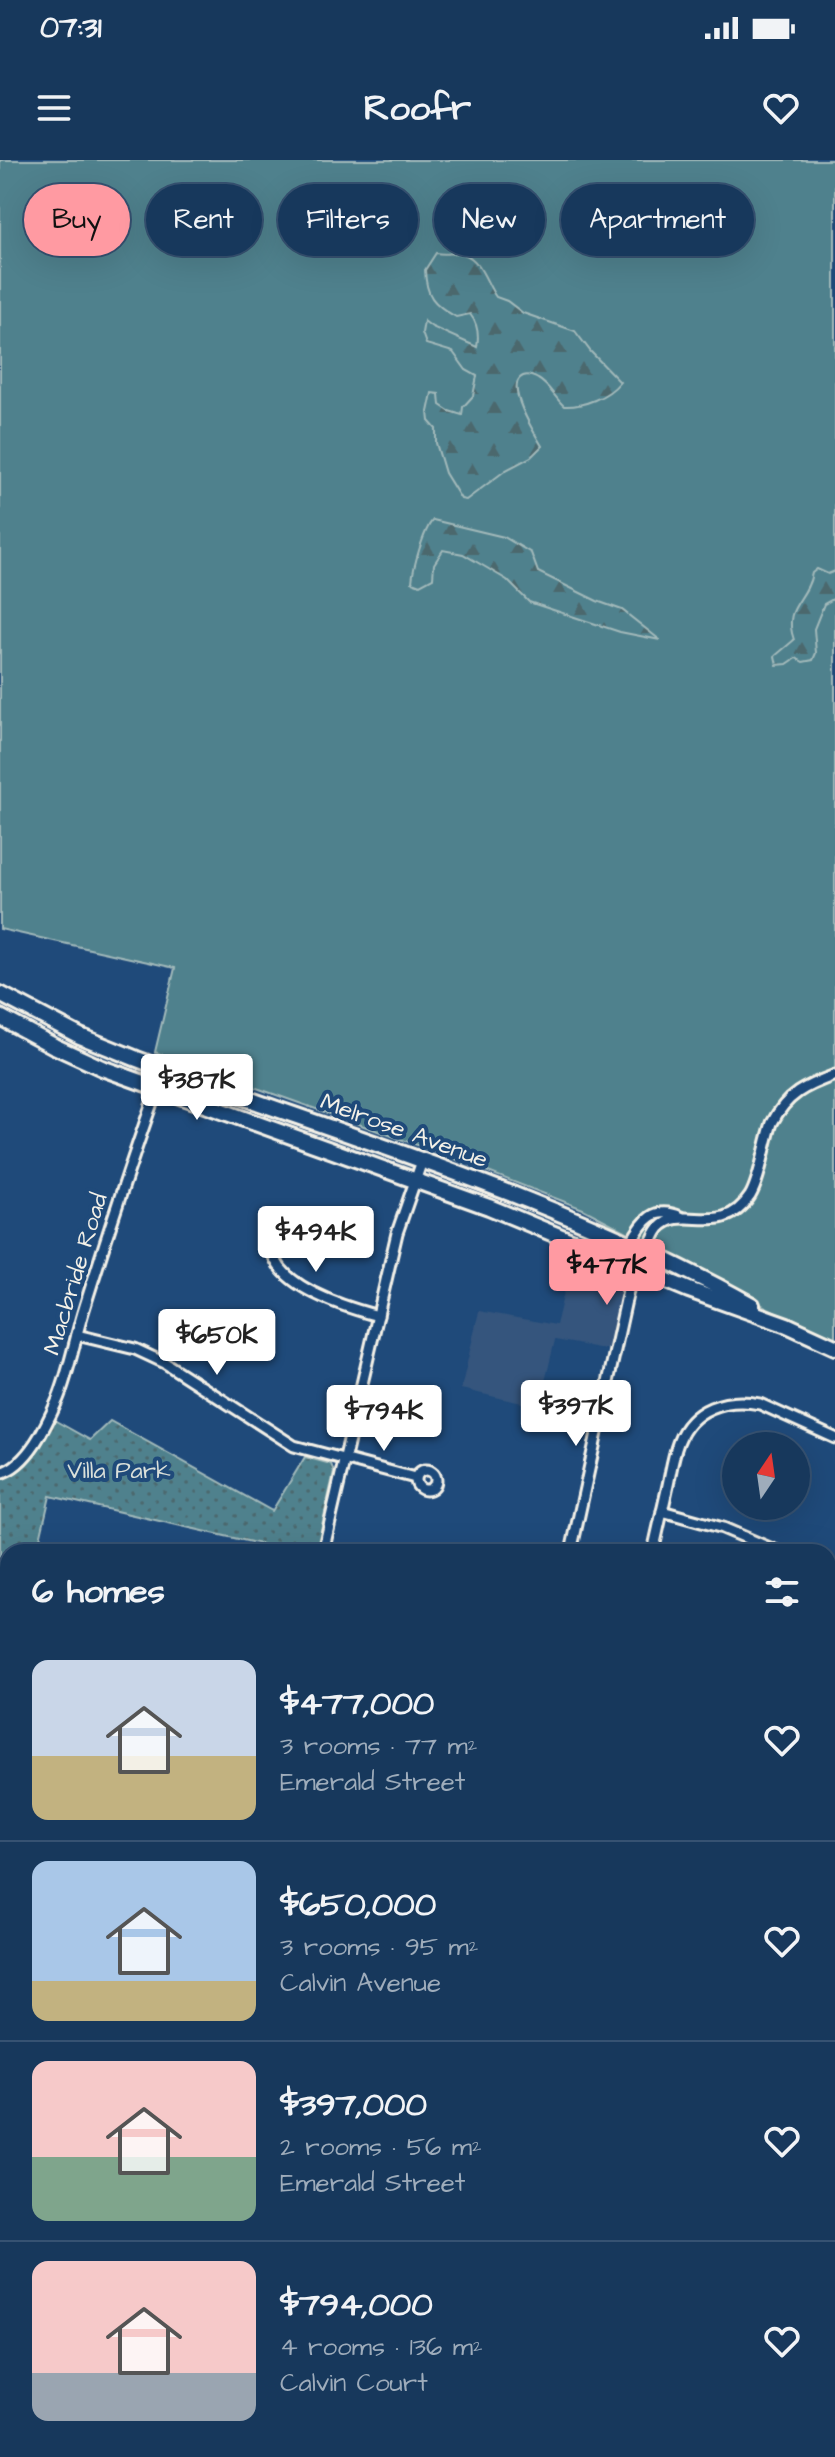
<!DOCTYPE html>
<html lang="en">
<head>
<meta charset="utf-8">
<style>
  :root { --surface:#17385c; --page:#244365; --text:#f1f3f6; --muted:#9eacbb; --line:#365272; --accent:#ff9aa2 }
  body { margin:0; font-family:"Architects Daughter",sans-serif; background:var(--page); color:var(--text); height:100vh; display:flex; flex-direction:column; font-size:30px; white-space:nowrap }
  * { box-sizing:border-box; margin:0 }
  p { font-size:26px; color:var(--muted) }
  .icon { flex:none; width:44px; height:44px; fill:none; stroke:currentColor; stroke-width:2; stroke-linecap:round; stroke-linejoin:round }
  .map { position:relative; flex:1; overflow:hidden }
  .panel { position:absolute; left:0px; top:1384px; width:836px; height:914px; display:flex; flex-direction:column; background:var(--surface); border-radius:24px 24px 0 0; box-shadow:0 8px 32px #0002,0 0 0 2px var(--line) }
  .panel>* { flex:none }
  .top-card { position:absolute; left:24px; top:24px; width:788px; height:72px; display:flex; gap:16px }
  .needle { width:52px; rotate:13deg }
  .tools { position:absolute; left:722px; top:1272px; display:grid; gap:16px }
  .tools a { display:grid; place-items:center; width:88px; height:88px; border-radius:50%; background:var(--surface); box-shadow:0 8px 32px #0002,0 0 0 2px var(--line); font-size:40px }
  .price { position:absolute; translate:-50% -68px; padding:0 18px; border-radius:8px; background:#fff; color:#222; font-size:26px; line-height:52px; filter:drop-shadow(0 2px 4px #0008) }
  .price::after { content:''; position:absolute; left:50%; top:48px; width:24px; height:18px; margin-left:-12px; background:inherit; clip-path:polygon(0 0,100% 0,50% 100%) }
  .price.current { background:var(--accent); color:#111 }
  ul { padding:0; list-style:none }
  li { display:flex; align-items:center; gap:24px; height:200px; padding:0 32px }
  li+li { border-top:2px solid var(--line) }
  li span { display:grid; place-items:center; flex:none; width:224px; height:160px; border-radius:16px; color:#555 }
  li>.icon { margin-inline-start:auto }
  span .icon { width:96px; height:96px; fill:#fffc; stroke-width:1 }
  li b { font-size:34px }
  h2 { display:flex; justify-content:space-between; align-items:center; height:96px; padding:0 32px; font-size:34px }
  .tag { padding:0 28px; border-radius:36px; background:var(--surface); box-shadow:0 8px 32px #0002,0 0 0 2px var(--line); font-size:28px; line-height:72px }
  .tag.current { background:var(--accent); color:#111 }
  .status { display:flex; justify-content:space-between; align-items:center; height:56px; padding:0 40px; background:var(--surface); direction:ltr }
  .status svg { height:22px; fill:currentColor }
  header { display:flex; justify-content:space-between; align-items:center; height:104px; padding:0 32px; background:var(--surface); font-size:36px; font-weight:700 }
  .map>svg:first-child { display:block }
  .built { fill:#34557d }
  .grass { fill:#4f818d; stroke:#a2b9ba; stroke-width:2 }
  .forest { fill:url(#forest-firs); stroke:#a2b9ba; stroke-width:2 }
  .park { fill:url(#park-dots); stroke:#a2b9ba; stroke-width:2 }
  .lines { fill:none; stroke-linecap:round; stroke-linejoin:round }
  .stream { stroke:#8ba8be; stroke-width:3 }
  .street-casing { stroke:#f4f1e8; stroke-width:15 }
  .secondary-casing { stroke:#f4f1e8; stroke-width:20 }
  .street { stroke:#1f4a7a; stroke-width:9 }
  .secondary { stroke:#1f4a7a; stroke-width:14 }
  .labels { text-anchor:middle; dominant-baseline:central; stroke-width:8; stroke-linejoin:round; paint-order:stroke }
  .street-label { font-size:24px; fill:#f4f1e8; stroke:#1f4a7a }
  .park-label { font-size:24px; fill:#dbe0da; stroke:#1f4a7a }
</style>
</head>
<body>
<div class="status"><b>07:31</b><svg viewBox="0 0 49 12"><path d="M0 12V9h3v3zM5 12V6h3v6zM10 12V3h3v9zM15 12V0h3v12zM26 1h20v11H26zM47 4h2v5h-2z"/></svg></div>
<header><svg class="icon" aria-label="menu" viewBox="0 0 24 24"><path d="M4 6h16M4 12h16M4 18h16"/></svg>Roofr<svg class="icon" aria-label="heart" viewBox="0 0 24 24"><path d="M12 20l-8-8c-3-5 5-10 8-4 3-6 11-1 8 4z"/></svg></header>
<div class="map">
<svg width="835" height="2297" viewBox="0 0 835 2297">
  <defs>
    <pattern id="forest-firs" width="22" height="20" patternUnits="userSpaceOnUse" patternTransform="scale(2)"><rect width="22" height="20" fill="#4f818d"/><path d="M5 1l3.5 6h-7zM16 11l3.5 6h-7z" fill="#4c676d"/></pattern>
    <pattern id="park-dots" width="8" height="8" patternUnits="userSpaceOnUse" patternTransform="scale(2)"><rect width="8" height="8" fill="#4f818d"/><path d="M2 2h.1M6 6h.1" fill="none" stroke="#4c676d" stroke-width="1.8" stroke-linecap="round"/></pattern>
  </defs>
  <rect width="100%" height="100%" fill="#1f4a7a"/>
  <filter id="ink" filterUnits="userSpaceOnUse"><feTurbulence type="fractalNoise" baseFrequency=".0125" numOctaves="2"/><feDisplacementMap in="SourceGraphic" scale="16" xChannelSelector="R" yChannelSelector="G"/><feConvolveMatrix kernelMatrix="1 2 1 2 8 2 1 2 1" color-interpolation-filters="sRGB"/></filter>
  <g filter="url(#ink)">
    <polygon class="built" points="575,1087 632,1112 615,1191 555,1180 539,1247 461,1229 479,1151 556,1165"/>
    <polygon class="grass" points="0,0 835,0 835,1181 766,1147 710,1115 583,1049 437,992 155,892 175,808 0,769"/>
    <g class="forest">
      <path d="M 436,93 C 445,95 455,92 463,94 C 481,99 486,123 496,137 L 507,141 L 523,153 L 575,171 L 591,192 L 620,222 C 608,237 583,247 564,246 C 555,238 549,225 538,219 C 533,216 525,213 520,218 C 507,230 535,274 542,286 L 531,297 L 506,310 L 466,340 L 461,339 L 445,313 L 436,283 L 436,269 L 429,261 L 428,252 L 432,233 L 439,234 L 440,245 L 449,251 L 462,255 L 463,247 L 473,236 L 477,216 L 466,210 L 453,192 L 426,184 L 422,173 L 424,161 L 432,167 L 477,187 C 479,176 478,164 470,154 L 456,157 C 433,144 426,136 425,110 Z"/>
      <path d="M 433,360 L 504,377 L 531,393 L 538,412 L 597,441 L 622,450 L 660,480 L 620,472 L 529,442 L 507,420 L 487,408 L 463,394 L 443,390 L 434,404 L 433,418 L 420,425 L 412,422 C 413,407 424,369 433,360 Z"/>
      <path d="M 817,409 L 828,414 L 835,411 L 835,438 L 824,444 L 814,469 L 816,493 L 813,500 L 803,502 L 796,498 L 787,504 L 777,505 L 775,496 L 794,480 C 782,446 807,442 812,413 Z"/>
    </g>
    <g class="park">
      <path d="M 54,1260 L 90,1280 L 110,1261 L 272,1351 L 305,1297 L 331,1304 L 334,1312 L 316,1392 L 295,1392 L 50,1336 L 37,1392 L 8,1392 L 8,1515 L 4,1533 L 0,1532 L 0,1320 C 30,1309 39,1286 54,1260 Z"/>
      <polygon points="0,1886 8,1888 8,2016 0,2023"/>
    </g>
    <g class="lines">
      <polyline class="stream" points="0,1899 1,1899"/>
      <defs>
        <g id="street">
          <path d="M 269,1058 C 270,1072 269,1088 276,1101 C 291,1131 348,1148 378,1156"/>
          <path d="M 631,1083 C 643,1060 654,1045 681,1057"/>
          <path d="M 648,1090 C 651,1083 654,1074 659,1068 C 683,1042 721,1080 750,1036 C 760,1020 765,983 772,963 C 787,934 805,926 835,915"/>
          <polyline points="77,1175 135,1189 165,1203 294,1286 415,1318"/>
          <circle cx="426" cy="1320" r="10"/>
          <path d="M 0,1313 C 28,1306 47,1264 58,1239 C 70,1209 75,1177 85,1146 C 110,1066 136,987 164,909"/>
          <polyline points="662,1351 723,1368 779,1392"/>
          <polyline points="323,1392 397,1073 422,1001"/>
          <polyline points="571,1392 631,1117 642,1088"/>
          <path d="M 653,1392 C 658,1370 663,1347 668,1325 C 671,1311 673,1296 678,1283 C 691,1248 727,1237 760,1244 L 835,1278"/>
          <polyline points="828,1412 835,1414"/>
          <polyline points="828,1744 835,1745"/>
          <polyline points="0,1791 8,1757"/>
          <polyline points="0,2023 8,2016"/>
          <polyline points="828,2082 835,2083"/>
          <polyline points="0,2097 8,2099"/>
          <polyline points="828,2205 835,2207"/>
          <polyline points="0,2241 8,2244"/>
          <polyline points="54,2290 59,2297"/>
          <polyline points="250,2290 264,2297"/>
          <polyline points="711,2290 718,2297"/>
          <polyline points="316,2297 318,2290"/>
          <polyline points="445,2297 447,2290"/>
          <polyline points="572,2297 574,2290"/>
        </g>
        <g id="secondary">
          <path d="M 0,834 L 80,876 L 137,899 C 344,976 559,1037 752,1145"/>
          <polyline points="0,857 54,886 102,908 489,1047 689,1130 787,1165 835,1187"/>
          <polyline points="0,1880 8,1882"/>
          <polyline points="828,1945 835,1947"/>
        </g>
      </defs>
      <use href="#street" class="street-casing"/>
      <use href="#secondary" class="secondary-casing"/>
      <use href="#street" class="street"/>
      <use href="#secondary" class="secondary"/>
    </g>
  </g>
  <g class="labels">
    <g class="street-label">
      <text transform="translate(404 971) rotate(20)">Melrose Avenue</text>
      <text transform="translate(76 1114) rotate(-73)">Macbride Road</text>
    </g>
    <g class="park-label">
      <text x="119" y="1311">Villa Park</text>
    </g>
  </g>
</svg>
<div class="tools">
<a><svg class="needle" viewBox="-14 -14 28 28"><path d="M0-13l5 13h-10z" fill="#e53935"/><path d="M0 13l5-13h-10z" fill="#9eacbb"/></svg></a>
</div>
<b class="price" style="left:197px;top:962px">$387K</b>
<b class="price" style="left:316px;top:1114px">$494K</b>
<b class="price current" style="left:607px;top:1147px">$477K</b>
<b class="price" style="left:217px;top:1217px">$650K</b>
<b class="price" style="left:576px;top:1288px">$397K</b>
<b class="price" style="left:384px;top:1293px">$794K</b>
<div class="top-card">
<a class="tag current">Buy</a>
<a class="tag">Rent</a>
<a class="tag">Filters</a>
<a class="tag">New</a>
<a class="tag">Apartment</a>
</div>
<section class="panel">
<h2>6 homes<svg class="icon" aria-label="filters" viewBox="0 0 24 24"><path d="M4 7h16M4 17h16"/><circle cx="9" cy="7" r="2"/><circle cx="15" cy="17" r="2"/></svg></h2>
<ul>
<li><span style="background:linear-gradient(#c9d6e8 60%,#c2b280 0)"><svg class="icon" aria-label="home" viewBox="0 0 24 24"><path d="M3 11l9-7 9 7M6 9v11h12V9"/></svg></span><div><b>$477,000</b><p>3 rooms · 77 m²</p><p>Emerald Street</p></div><svg class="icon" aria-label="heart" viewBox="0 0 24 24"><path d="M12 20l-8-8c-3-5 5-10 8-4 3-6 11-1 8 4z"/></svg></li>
<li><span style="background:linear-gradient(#a9c7e8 75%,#c2b280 0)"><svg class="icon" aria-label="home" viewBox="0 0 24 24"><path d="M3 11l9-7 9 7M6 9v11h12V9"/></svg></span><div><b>$650,000</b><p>3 rooms · 95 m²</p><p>Calvin Avenue</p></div><svg class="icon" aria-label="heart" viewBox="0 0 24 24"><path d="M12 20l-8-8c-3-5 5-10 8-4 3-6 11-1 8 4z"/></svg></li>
<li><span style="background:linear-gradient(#f6c9c9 60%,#7fa58c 0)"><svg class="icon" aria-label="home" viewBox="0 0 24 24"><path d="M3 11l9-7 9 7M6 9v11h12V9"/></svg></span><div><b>$397,000</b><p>2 rooms · 56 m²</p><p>Emerald Street</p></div><svg class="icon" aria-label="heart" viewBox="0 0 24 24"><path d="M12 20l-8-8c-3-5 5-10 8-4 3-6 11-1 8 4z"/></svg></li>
<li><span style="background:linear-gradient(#f6c9c9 70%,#9aa5b1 0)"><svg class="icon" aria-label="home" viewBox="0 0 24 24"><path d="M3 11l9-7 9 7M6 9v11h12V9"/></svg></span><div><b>$794,000</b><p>4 rooms · 136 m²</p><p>Calvin Court</p></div><svg class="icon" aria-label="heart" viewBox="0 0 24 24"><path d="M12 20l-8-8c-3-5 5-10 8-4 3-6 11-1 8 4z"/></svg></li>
</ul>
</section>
</div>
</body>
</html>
